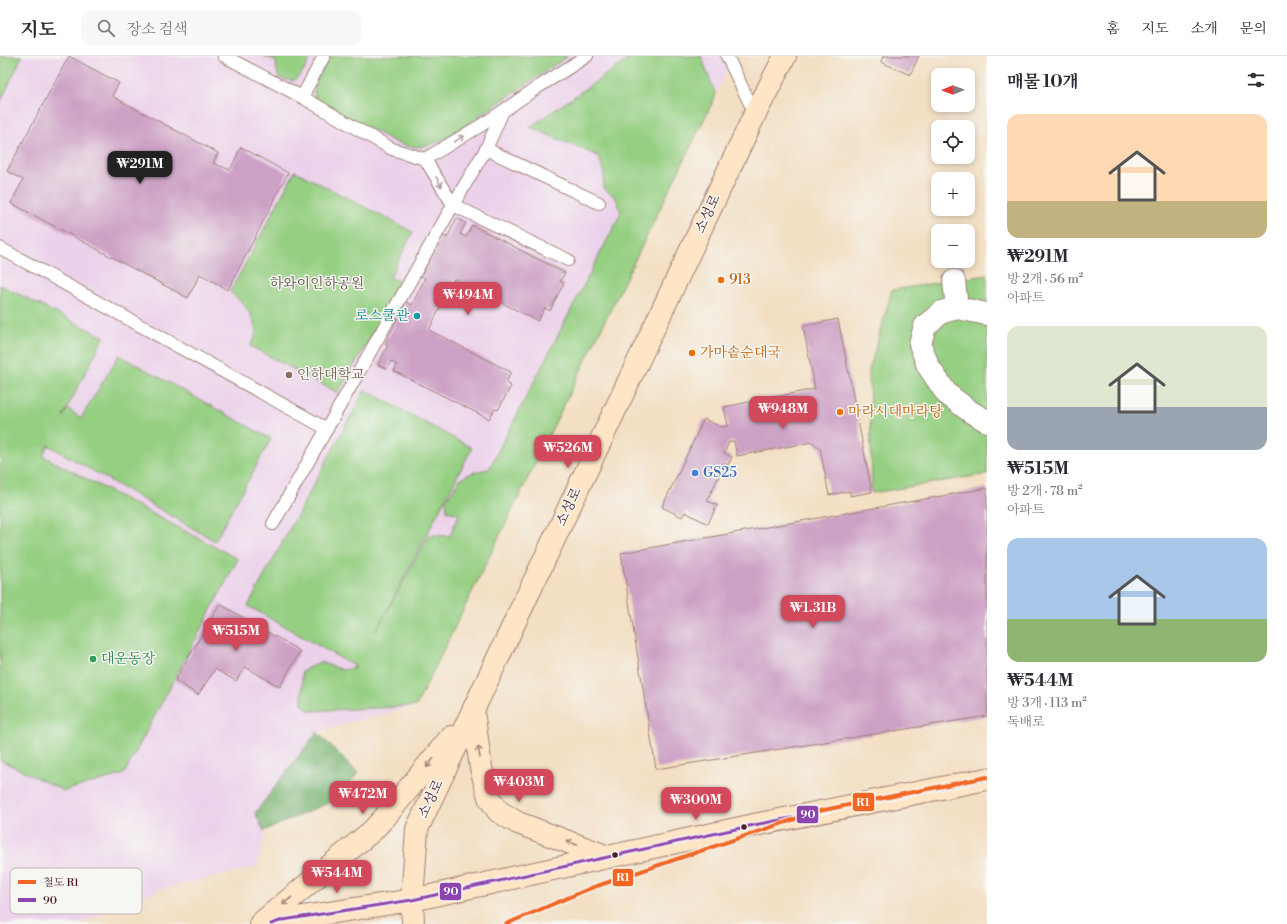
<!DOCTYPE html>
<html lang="ko">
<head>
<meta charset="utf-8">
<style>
  :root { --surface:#fff; --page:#f7f7f7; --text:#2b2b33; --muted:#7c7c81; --line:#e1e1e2; --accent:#d1495b }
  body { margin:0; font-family:"Libre Bodoni","Noto Serif KR",serif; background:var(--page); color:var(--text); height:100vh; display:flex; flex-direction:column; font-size:15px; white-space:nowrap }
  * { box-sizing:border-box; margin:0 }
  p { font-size:13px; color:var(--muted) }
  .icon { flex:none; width:22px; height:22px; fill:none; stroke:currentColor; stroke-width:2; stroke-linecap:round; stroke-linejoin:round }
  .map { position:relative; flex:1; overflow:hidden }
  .side { display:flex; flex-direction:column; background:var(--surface); width:300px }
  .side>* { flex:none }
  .needle { width:26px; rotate:269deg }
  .tools { position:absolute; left:931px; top:12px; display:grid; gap:8px }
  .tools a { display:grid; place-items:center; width:44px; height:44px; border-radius:8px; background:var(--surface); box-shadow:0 2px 6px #0003; font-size:20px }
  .price { position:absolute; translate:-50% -34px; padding:0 9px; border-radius:8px; background:var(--accent); color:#fff; font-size:13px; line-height:26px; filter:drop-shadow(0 1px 2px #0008) }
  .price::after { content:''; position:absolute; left:50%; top:24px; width:12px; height:9px; margin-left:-6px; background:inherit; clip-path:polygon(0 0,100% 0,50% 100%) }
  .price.on { background:#222; color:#fff }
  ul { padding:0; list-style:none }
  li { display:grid; align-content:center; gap:8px; height:212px; padding:0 20px }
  li span { display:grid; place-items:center; height:124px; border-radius:12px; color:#555 }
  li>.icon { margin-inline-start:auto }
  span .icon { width:72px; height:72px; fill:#fffc; stroke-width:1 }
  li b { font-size:17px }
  h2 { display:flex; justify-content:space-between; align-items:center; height:48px; padding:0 20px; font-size:17px }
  header { display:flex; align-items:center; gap:24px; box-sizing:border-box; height:56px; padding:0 20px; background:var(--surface); border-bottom:1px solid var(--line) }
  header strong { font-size:19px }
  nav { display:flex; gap:22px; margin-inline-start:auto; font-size:14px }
  .search { width:280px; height:36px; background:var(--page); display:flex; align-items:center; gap:10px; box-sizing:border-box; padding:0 14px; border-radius:12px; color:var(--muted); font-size:15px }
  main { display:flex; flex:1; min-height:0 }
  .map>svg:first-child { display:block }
  .built { fill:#ecd1ea }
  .green { fill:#95cf82; stroke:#707756 }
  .forest { fill:#78b270; stroke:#61684e }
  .building { fill:#cda1c5 }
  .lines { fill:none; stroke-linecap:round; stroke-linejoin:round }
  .lane-casing { stroke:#9e7f77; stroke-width:14 }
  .street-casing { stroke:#9e7f77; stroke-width:24 }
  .secondary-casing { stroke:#9e7f77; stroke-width:24 }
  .lane { stroke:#fff; stroke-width:12 }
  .street { stroke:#fff; stroke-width:22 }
  .secondary { stroke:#fde5c5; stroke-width:22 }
  .bus-1-casing { stroke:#f6f6f2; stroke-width:6 }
  .bus-1 { stroke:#8e44ad; stroke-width:3 }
  .rail-1-casing { stroke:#f6f6f2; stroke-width:7 }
  .rail-1 { stroke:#f26522; stroke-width:4 }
  .oneway { stroke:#ae9aa0 }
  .oneway2 { stroke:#a48278 }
  .food-dot { fill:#e8710a; stroke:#f6f6f2; stroke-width:1.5 }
  .culture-dot { fill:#0f9aa8; stroke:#f6f6f2; stroke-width:1.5 }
  .education-dot { fill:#8d6e63; stroke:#f6f6f2; stroke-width:1.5 }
  .shop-dot { fill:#3f7fe0; stroke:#f6f6f2; stroke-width:1.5 }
  .leisure-dot { fill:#2e9e5b; stroke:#f6f6f2; stroke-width:1.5 }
  .bus-dot { fill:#4a1f2b; stroke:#f6f6f2; stroke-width:1.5 }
  .labels { text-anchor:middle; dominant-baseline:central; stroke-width:3; stroke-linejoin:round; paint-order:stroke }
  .street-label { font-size:14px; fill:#4a1f2b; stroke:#f6f6f2 }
  .food-label { font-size:14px; fill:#c56008; stroke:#f6f6f2; text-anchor:start }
  .park-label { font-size:14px; fill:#605445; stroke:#f6f6f2 }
  .culture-label { font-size:14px; fill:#0d838f; stroke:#f6f6f2; text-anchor:end }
  .education-label { font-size:14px; fill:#785e54; stroke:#f6f6f2; text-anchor:start }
  .shop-label { font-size:14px; fill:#366cbe; stroke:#f6f6f2; text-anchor:start }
  .leisure-label { font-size:14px; fill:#27864d; stroke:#f6f6f2; text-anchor:start }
  .key { fill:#f6f6f2; stroke:#c2b6b6; stroke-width:1 }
  .key-label { font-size:11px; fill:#4a1f2b }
  .line-badge { stroke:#f6f6f2; stroke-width:1.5 }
  .badge-label { font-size:11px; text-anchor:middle; font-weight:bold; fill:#fff }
</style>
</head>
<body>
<header>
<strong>지도</strong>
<div class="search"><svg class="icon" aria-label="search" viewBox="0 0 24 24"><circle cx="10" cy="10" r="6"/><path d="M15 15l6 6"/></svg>장소 검색</div>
<nav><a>홈</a><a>지도</a><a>소개</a><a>문의</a></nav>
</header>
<main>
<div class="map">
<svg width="987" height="868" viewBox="0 0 987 868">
  <rect width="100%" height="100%" fill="#f6f6f2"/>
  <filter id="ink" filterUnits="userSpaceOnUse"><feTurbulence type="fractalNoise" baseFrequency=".025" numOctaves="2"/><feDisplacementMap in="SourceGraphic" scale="8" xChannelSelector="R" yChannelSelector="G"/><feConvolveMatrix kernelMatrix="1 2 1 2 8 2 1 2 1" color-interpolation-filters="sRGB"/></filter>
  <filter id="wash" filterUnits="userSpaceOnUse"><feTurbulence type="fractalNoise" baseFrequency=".012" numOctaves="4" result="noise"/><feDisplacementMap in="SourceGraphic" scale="16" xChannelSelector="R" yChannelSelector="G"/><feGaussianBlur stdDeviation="0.9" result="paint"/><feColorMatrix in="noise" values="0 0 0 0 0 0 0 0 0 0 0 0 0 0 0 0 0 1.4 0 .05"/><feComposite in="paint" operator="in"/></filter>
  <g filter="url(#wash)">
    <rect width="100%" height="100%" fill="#f3dfc3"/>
    <polygon class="built" points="0,0 734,0 416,650 350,666 317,676 255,757 265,777 257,811 162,833 79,868 0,868"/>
    <g class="green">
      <polygon points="0,0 22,0 0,47"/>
      <polygon points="263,0 311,0 304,15 294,25 287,24 279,22 277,15 276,5"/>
      <path d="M 331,0 L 568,0 L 450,80 C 432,89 417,95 397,87 L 316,44 C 310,29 324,13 331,0 Z"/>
      <polygon points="633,0 701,0 716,39 416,650 309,655 302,648 302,615 320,606 342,614 356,611 248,550 365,334 472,392 376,575 429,479 450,480 459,458 447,455 446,444 460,423 474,416 489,413 621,157 616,142 604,132 604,115 598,100 530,71"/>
      <path d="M 295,115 L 413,176 L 390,221 L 402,228 L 338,337 L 250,290 C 252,287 254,284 255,281 C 259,264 242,245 230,236 Z"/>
      <polygon points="987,219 987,418 872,437 869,315 892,234"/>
      <polygon points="0,229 104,281 63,360 68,353 81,362 119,299 271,383 215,485 48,389 43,400 238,503 124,718 64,735 0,704"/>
    </g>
    <polygon class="forest" points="317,676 358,717 337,743 264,775 255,757"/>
    <g id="blocks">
      <g class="building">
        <polygon points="69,0 119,27 112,40 218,97 213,107 230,114 241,91 288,117 228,234 200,218 188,242 11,147 23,124 7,115"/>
        <polygon points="883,0 919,0 910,19 881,6"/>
        <polygon points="457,162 466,167 460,178 466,181 472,169 565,217 560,225 564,227 550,255 545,252 538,265 454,223 429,274 511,316 506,327 511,330 498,354 495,353 489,363 394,315 397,309 391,305 387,313 378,309 388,289 385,288 406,246 412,249 425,222 421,220 442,179 447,182"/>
        <polygon points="838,263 872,436 850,440 850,435 829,439 820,392 812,386 737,400 734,385 729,386 724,397 732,401 728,409 725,407 707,445 717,449 708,468 685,456 682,461 662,451 704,363 721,371 728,370 724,351 815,333 803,270"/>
        <polygon points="987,432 987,660 656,713 621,497"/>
        <polygon points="220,548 300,595 280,631 245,611 236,625 215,613 198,639 175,624"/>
      </g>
    </g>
  </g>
  <g filter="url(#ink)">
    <use href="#blocks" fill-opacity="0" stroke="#9e7f77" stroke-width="1"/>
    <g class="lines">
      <defs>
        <g id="lane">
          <polyline points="224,0 302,41 392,93 425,103 480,70 503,55"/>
          <polyline points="727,0 755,58"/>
          <polyline points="302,41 324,0"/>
          <polyline points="486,93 599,147"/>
          <polyline points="425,103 453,149 568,204"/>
          <polyline points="0,192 327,373"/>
          <polyline points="273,468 453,149 486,93 503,55 535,33 587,0"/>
        </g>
        <g id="street">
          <polyline points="954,225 957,252"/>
          <polyline points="987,258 957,252 942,256 925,270 920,288 928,310 947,338 971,356 987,365"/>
        </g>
        <g id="secondary">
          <polyline points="473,655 481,712 489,741 498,755 518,767 608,801"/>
          <polyline points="261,867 372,775 386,760 451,681"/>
          <polyline points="271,868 283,864 412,844 754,769 987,723"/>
          <polyline points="413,868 412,844 417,773 755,58 785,0"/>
        </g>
      </defs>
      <use href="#lane" class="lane-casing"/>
      <use href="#street" class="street-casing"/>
      <use href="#secondary" class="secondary-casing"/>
      <use href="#lane" class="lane"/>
      <use href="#street" class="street"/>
      <use href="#secondary" class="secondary"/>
      <defs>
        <polyline id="bus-1" points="271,868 283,864 412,844 754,769 987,723"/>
      </defs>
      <use href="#bus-1" class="bus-1-casing"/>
      <use href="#bus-1" class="bus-1"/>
      <defs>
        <polyline id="rail-1" points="506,868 591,832 819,755 987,721"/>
      </defs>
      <use href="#rail-1" class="rail-1-casing"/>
      <use href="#rail-1" class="rail-1"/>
    </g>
    <defs><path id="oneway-shaft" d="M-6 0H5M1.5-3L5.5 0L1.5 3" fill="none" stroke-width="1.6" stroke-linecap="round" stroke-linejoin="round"/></defs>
    <g class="oneway">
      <use href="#oneway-shaft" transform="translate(459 83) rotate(-31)"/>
      <use href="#oneway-shaft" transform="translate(439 126) rotate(60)"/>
    </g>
    <g class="oneway2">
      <use href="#oneway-shaft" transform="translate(479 696) rotate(-99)"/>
      <use href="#oneway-shaft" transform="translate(430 707) rotate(129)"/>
      <use href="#oneway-shaft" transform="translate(572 787) rotate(-159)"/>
      <use href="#oneway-shaft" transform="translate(287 845) rotate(140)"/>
    </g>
  </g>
  <g class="food-dot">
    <circle cx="721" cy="224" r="4"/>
    <circle cx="692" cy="297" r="4"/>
    <circle cx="840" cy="356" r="4"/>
  </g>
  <circle class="culture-dot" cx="417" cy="260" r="4"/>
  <circle class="education-dot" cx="289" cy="319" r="4"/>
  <circle class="shop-dot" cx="695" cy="417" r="4"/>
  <circle class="leisure-dot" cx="93" cy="603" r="4"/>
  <g class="bus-dot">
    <circle cx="744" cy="771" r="3.5"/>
    <circle cx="615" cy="799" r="3.5"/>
  </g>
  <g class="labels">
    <g class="street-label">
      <text transform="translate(708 158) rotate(-65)">소성로</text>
      <text transform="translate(569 451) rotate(-65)">소성로</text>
      <text transform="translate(431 743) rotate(-65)">소성로</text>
    </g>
    <g class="food-label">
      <text x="729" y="224">913</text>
      <text x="700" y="297">가마솥순대국</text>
      <text x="848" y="356">마라시대마라탕</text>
    </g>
    <g class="park-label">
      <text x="317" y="228">하와이인하공원</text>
    </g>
    <g class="culture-label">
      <text x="409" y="260">로스쿨관</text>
    </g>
    <g class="education-label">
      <text x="297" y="319">인하대학교</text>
    </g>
    <g class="shop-label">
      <text x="703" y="417">GS25</text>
    </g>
    <g class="leisure-label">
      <text x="101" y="603">대운동장</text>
    </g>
  </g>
  <rect x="10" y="812" width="132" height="46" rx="6" class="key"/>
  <rect x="18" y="824" width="18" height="4" fill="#f26522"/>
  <rect x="18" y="842" width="18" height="4" fill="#8e44ad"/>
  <g class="key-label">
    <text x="43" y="830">철도 R1</text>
    <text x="43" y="848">90</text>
  </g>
  <g class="line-badge">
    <rect x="852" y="736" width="23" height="20" rx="4" fill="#f26522"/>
    <rect x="796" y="749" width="23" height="19" rx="4" fill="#8e44ad"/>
    <rect x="612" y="812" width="22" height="19" rx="4" fill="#f26522"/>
    <rect x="439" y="826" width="23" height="19" rx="4" fill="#8e44ad"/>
  </g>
  <g class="badge-label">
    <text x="863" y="750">R1</text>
    <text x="808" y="762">90</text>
    <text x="623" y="825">R1</text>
    <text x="451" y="839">90</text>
  </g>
</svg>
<div class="tools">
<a><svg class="needle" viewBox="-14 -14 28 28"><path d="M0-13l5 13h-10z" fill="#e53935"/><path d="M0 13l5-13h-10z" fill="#7c7c81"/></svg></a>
<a><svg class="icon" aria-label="locate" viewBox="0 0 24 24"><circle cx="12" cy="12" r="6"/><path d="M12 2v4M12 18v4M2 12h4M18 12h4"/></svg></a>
<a>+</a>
<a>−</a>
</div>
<b class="price on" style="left:140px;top:129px">₩291M</b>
<b class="price" style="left:468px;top:260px">₩494M</b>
<b class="price" style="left:783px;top:374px">₩948M</b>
<b class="price" style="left:568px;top:413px">₩526M</b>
<b class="price" style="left:813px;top:573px">₩1.31B</b>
<b class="price" style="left:236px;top:596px">₩515M</b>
<b class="price" style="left:519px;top:747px">₩403M</b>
<b class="price" style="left:363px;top:759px">₩472M</b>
<b class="price" style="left:696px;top:765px">₩300M</b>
<b class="price" style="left:337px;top:838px">₩544M</b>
</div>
<section class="side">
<h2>매물 10개<svg class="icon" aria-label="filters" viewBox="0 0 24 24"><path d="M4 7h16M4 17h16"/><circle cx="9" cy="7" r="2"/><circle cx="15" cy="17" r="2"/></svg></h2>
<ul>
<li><span style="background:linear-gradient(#ffd9b3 70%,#c2b280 0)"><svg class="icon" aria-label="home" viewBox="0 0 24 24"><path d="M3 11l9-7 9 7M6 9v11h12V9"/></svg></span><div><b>₩291M</b><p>방 2개 · 56 m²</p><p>아파트</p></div></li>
<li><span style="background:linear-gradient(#dfe7d0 65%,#9aa5b1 0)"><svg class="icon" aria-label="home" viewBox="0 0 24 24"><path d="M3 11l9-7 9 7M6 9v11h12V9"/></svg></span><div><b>₩515M</b><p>방 2개 · 78 m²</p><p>아파트</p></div></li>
<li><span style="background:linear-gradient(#a9c7e8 65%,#8fb573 0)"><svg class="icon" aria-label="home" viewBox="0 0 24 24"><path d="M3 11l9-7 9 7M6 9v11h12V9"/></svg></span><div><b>₩544M</b><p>방 3개 · 113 m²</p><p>독배로</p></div></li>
</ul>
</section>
</main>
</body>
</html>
